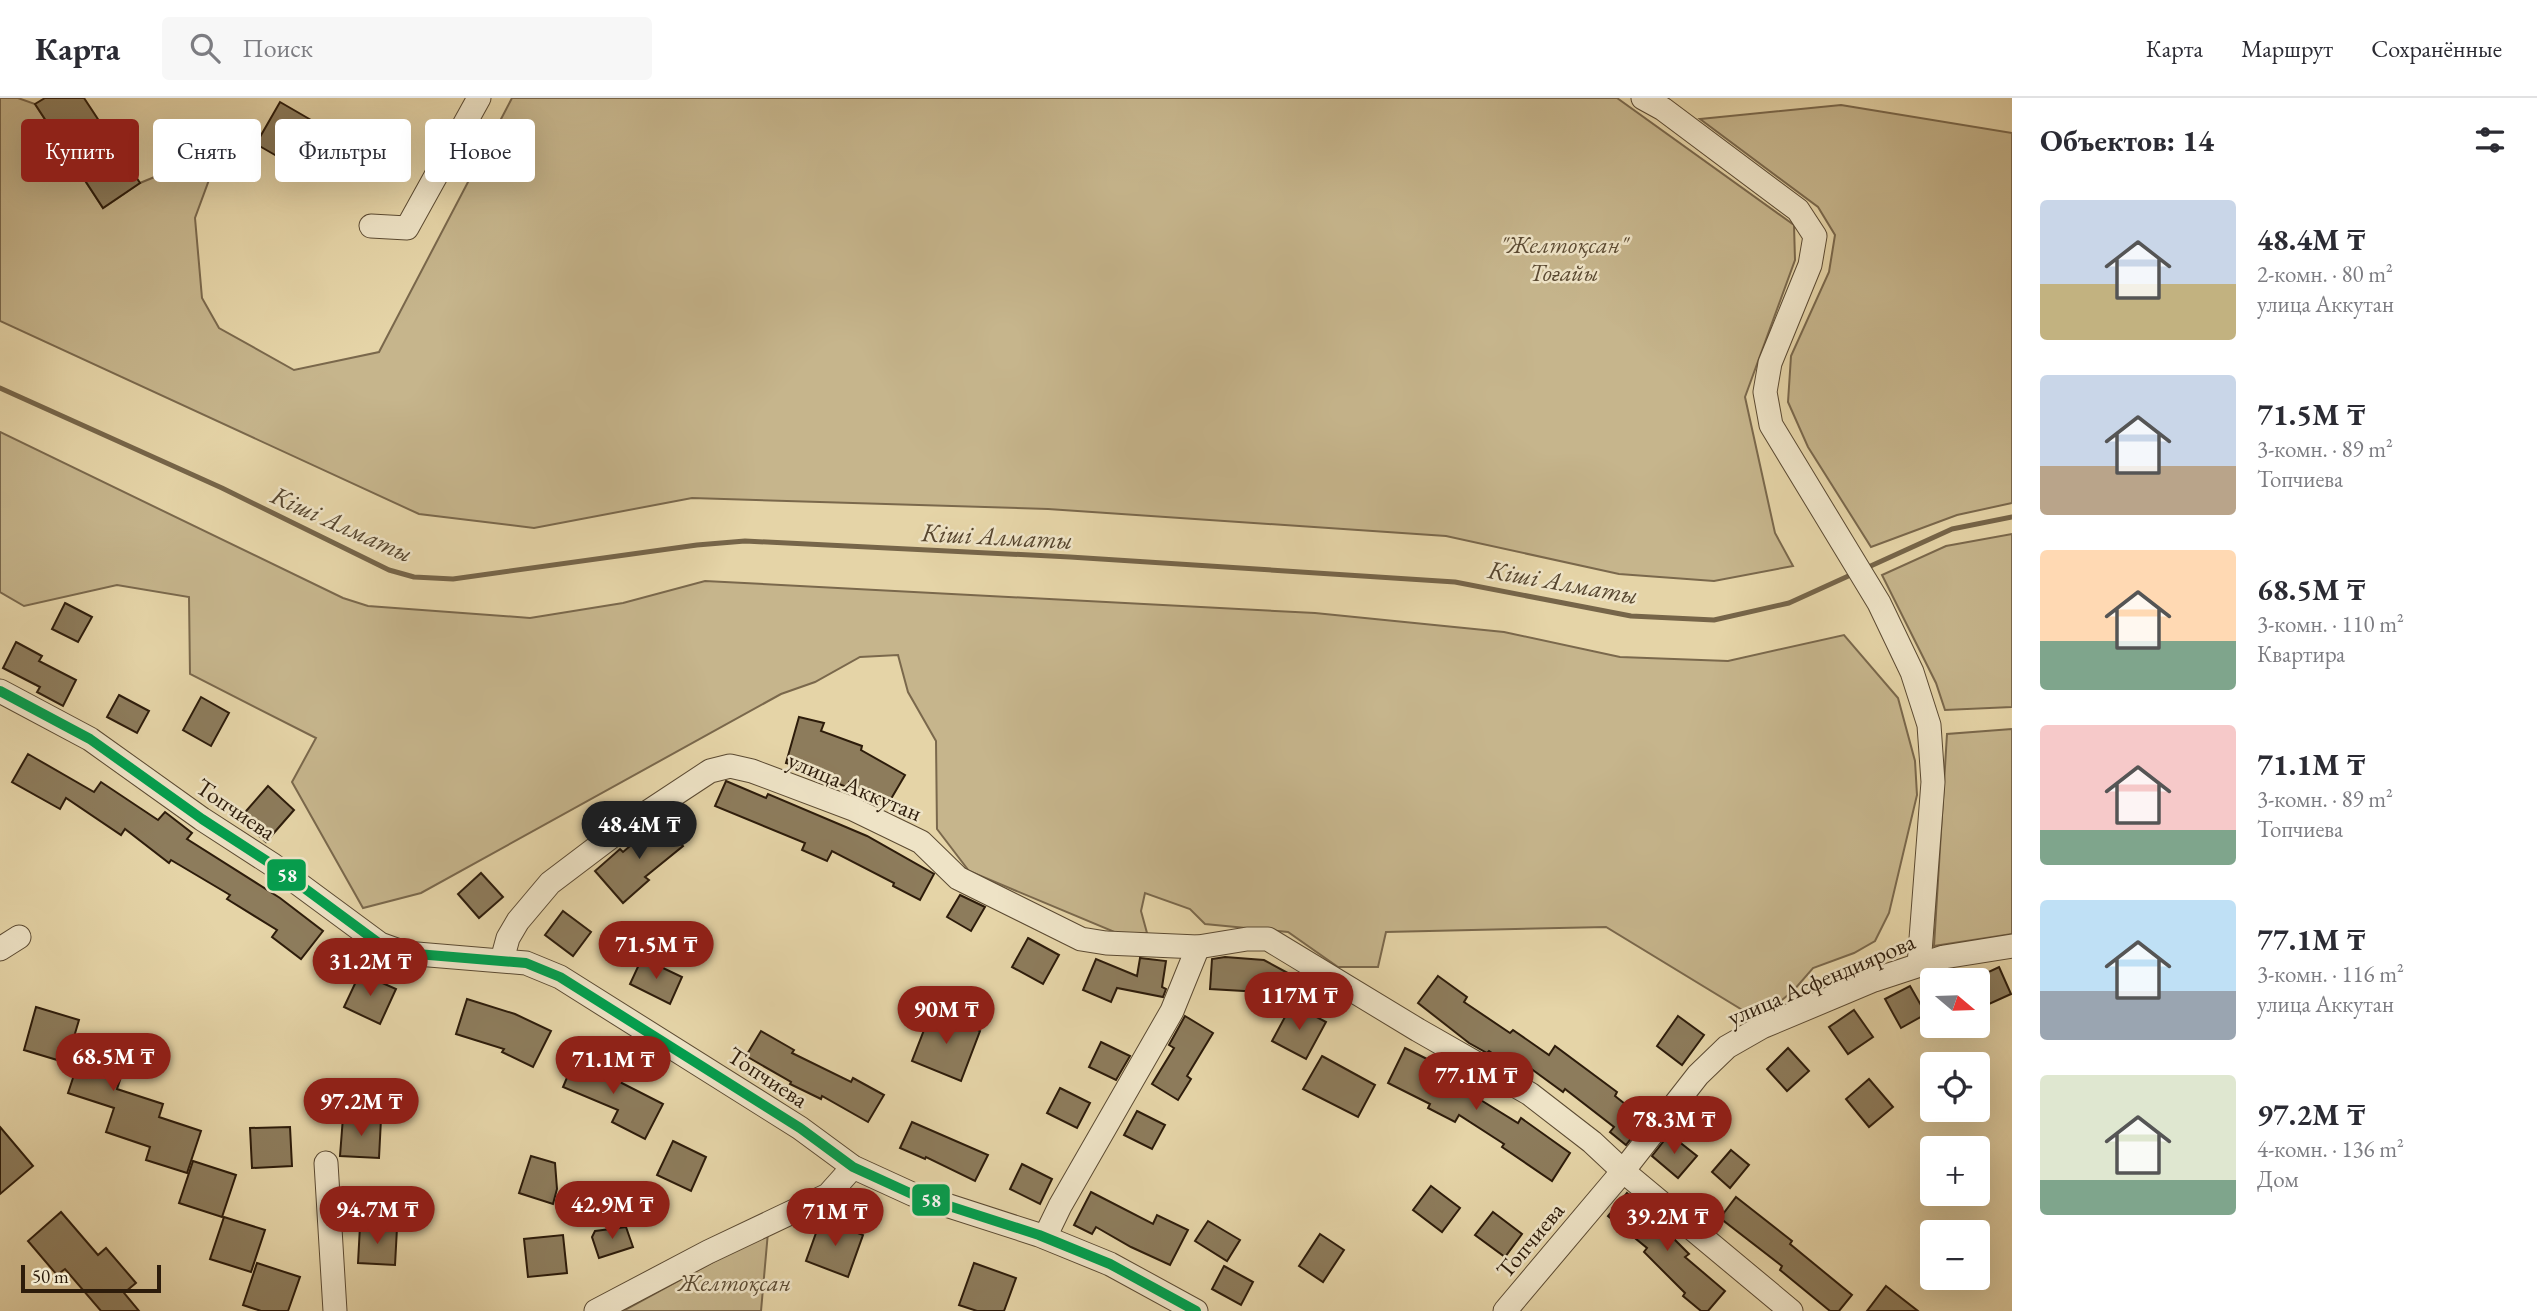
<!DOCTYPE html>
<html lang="ru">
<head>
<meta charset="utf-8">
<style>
  :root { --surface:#fff; --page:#f7f7f7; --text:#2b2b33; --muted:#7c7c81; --line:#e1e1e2; --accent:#8f2418 }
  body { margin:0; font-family:"EB Garamond",serif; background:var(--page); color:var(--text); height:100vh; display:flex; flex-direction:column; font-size:26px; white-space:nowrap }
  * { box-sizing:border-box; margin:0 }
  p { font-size:23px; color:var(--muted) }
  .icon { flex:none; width:38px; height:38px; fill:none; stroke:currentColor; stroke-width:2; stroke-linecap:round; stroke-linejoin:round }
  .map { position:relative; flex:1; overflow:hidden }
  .drawer { display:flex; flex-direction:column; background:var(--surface); width:525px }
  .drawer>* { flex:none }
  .banner { position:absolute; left:21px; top:21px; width:665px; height:63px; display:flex; gap:14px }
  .needle { width:46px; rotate:109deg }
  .controls { position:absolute; left:1920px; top:870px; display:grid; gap:14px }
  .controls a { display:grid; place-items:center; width:70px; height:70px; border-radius:7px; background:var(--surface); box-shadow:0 7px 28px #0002; font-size:35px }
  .scale { position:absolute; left:21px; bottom:18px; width:140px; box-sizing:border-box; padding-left:7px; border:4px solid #2d1c0b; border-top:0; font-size:19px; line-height:24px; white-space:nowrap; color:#2d1c0b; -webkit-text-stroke:5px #eee3c6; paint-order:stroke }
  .price { position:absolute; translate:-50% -60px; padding:0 16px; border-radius:24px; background:var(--accent); color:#fff; font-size:23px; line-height:46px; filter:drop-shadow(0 2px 4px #0008) }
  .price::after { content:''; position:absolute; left:50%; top:42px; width:21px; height:16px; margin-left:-10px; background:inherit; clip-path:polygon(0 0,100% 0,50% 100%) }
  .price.active { background:#222; color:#fff }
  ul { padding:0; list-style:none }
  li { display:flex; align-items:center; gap:21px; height:175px; padding:0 28px }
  li span { display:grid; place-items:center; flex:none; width:196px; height:140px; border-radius:7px; color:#555 }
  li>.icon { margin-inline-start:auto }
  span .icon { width:84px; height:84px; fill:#fffc; stroke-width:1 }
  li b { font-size:30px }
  h2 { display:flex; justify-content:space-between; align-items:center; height:84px; padding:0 28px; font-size:30px }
  .tag { padding:0 24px; border-radius:7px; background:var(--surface); box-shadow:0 7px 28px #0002; font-size:24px; line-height:63px }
  .tag.active { background:var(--accent); color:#fff }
  header { display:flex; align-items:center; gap:42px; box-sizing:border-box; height:98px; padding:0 35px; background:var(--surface); border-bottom:2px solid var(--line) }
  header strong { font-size:33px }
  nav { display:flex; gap:38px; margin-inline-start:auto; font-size:24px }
  .search { width:490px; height:63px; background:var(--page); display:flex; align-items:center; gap:18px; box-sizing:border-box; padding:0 24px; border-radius:7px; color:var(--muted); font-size:26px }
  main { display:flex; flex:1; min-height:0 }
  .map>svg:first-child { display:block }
  .green { fill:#c6b58c; stroke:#7a684c; stroke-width:2 }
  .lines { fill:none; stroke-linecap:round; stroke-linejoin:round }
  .stream { stroke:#766549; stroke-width:5 }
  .building { fill:#8d7c5c; stroke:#2d1c0b; stroke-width:2 }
  .minor-casing { stroke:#5b4a32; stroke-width:25 }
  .minor { stroke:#eee3c6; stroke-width:23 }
  .bus-1-casing { stroke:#eee3c6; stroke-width:16 }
  .bus-1 { stroke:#029f4e; stroke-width:10 }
  .labels { text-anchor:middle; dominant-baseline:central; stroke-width:5; stroke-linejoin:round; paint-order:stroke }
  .park-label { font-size:24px; font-style:italic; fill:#5b4a32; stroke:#eee3c6 }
  .street-label { font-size:24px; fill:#2d1c0b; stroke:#eee3c6 }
  .water-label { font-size:26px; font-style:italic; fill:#57462f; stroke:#eee3c6 }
  .line-badge { stroke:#eee3c6; stroke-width:2.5 }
  .badge-label { font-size:19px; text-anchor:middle; font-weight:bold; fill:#fff }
</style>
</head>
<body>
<header>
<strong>Карта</strong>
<div class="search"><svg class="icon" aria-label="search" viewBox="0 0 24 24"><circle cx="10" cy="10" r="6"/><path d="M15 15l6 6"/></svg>Поиск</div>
<nav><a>Карта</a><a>Маршрут</a><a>Сохранённые</a></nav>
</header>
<main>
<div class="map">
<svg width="2012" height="1213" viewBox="0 0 2012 1213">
  <rect width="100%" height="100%" fill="#e5d4a7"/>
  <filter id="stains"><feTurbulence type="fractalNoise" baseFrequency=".00286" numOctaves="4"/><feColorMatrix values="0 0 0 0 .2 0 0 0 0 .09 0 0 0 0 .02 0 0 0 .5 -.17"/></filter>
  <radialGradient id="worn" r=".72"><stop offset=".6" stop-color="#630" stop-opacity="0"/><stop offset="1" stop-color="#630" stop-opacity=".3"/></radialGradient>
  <g class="green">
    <polygon points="0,0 18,0 35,6 103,110 140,85 220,52 195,120 202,200 219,230 294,272 379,254 512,0 1617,0 1794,127 1795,162 1745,299 1775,435 1793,468 1714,483 1619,476 1446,438 1048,411 692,400 534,430 419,416 0,223"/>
    <polygon points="1841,7 2012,35 2012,405 1957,417 1871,449 1808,349 1788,304 1791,258 1829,174 1835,137 1818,109 1700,21"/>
    <polygon points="0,334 343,500 368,508 530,520 623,505 705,483 1315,515 1504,534 1620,559 1728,563 1844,537 1898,600 1915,663 1917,697 1889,815 1875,843 1854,855 1813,870 1794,892 1765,916 1749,916 1606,829 1386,834 1378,869 1338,869 1288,834 1205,826 1190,811 1145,795 1141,813 1147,835 1124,838 969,773 937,731 936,643 908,594 898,557 860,559 815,584 781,596 421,795 363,810 292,684 316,640 190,576 189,499 117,487 24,508 0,494"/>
    <polygon points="2012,436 2012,609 1945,612 1936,585 1882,477 1946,448"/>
    <polygon points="2012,631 2012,836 1934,848 1947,636"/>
    <polygon points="768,1134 761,1213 623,1213"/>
  </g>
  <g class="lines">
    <g class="stream">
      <polyline points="0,290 222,390 389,472 414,479 453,481 697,447 745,443 1070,459 1455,484 1631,518 1714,522 1789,505 1855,475"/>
      <polyline points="1864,471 1952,431 2012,419"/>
    </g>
  </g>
  <g class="building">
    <polygon points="45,0 84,0 140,85 103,110 35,6"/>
    <polygon points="280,4 337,37 313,79 256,46"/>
    <polygon points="65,505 92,519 78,544 52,531"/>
    <polygon points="16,544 42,558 39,563 76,582 63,608 37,594 40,589 3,570"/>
    <polygon points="119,597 149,613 137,635 107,619"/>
    <polygon points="201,599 229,615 211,648 183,632"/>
    <polygon points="799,619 824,625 821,633 862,648 861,652 905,677 888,706 849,684 847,689 822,680 824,675 786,665"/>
    <polygon points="28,656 94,694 101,684 158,722 165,714 192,735 187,741 280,800 323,833 301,861 272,839 277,832 227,801 230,797 171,762 169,765 125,731 121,737 66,700 60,711 12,684"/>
    <polygon points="726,683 766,700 768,696 867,738 934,776 920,802 893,788 894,785 832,753 827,763 802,752 805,745 715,708"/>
    <polygon points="268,688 294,712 266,744 240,720"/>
    <polygon points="661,722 683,748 645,779 649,782 623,805 595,773 620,751 623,754"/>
    <polygon points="481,775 503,799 479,820 458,796"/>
    <polygon points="960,797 985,809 971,833 947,819"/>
    <polygon points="563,813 591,834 573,858 545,837"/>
    <polygon points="1028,840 1059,857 1043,886 1012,869"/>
    <polygon points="1225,859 1264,862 1297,880 1282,906 1261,894 1210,891 1212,861"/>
    <polygon points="642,860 682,879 670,906 630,886"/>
    <polygon points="1140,860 1166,863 1162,889 1166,891 1163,899 1117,890 1111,904 1083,892 1096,861 1137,878"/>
    <polygon points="1999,869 2011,896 1978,911 1978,879"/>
    <polygon points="360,875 396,891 380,926 344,909"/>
    <polygon points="1438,878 1467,899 1464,904 1510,935 1513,932 1549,957 1555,948 1617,994 1615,998 1645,1022 1626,1047 1610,1034 1614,1029 1565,991 1563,994 1526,967 1520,974 1489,953 1487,955 1469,945 1418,905"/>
    <polygon points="1910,888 1926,916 1901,930 1885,901"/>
    <polygon points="467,901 515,916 551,933 533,969 502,954 504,951 456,936"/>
    <polygon points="1292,906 1326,924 1306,961 1272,943"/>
    <polygon points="36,909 79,922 71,949 125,967 117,991 163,1006 159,1019 201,1033 187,1075 146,1062 150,1049 106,1034 114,1010 68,995 77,968 24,952"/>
    <polygon points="1854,912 1873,939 1848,956 1829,929"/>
    <polygon points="931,914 980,933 961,983 912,963"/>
    <polygon points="1185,918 1213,935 1187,978 1191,981 1178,1002 1152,986 1174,950 1169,947"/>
    <polygon points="1678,918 1704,937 1682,967 1657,948"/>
    <polygon points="761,933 794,952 792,955 851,984 853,980 884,997 868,1024 822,998 821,1001 790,986 791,984 746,958"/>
    <polygon points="1101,944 1130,958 1116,982 1089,969"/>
    <polygon points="1405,950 1477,986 1471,996 1518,1025 1521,1020 1570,1055 1552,1083 1502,1049 1504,1046 1459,1017 1455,1024 1428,1010 1430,1006 1388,985"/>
    <polygon points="1788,950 1809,973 1787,993 1767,971"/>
    <polygon points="577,956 609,970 606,977 663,1006 645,1041 612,1024 618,1012 563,989"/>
    <polygon points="1322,958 1375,987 1358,1019 1303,991"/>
    <polygon points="1869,981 1893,1009 1869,1029 1846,1001"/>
    <polygon points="1060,990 1090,1005 1077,1030 1047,1015"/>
    <polygon points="1137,1013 1165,1027 1152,1051 1124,1037"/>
    <polygon points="343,1019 381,1021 379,1060 340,1058"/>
    <polygon points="912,1024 988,1057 975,1083 926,1059 925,1061 900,1050"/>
    <polygon points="0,1029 33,1068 0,1096"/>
    <polygon points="290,1029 292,1068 252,1070 250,1030"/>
    <polygon points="1667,1039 1671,1042 1673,1039 1697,1058 1678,1080 1652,1058"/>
    <polygon points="673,1043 706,1059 691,1093 657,1077"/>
    <polygon points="1731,1052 1749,1067 1730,1090 1712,1074"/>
    <polygon points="531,1058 555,1065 557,1091 553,1106 519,1095"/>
    <polygon points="193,1063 236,1077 222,1119 179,1105"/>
    <polygon points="1022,1066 1052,1081 1040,1106 1010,1091"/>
    <polygon points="1431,1088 1460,1110 1442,1134 1413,1112"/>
    <polygon points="1091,1094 1153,1126 1157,1117 1188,1132 1170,1167 1131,1149 1096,1129 1092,1136 1074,1127"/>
    <polygon points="1627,1095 1652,1116 1651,1118 1689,1156 1685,1159 1725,1193 1708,1213 1701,1213 1683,1198 1685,1195 1644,1154 1647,1150 1608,1118"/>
    <polygon points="1736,1099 1792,1143 1790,1146 1852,1197 1839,1213 1830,1213 1780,1172 1782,1168 1720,1120"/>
    <polygon points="61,1114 98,1157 106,1150 136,1185 124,1195 139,1213 101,1213 65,1171 57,1177 28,1143"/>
    <polygon points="1493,1114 1522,1136 1505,1159 1475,1137"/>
    <polygon points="224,1119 265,1132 251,1174 210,1161"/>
    <polygon points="821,1121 863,1137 848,1179 806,1163"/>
    <polygon points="1208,1123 1240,1142 1227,1163 1195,1143"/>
    <polygon points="360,1128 397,1130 395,1167 358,1165"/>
    <polygon points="626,1129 633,1149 599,1160 592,1139 595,1133"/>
    <polygon points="1320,1136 1344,1152 1323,1184 1299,1168"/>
    <polygon points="563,1137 567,1175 528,1179 524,1141"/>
    <polygon points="257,1165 300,1179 288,1213 261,1213 243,1207"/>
    <polygon points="974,1165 1016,1180 1004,1213 977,1213 959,1207"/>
    <polygon points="1224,1168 1253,1184 1241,1207 1212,1191"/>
    <polygon points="1886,1188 1918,1213 1867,1213"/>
  </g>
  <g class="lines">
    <defs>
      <g id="minor">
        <polyline points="1643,0 1663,11 1798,112 1815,138 1810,167 1770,265 1765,294 1771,327 1879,505 1912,574 1929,627 1933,684 1919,867"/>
        <polyline points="371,128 407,130 479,0"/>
        <polyline points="0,593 90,641 202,721 273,767 380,846 405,855 526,865 560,879 800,1030 853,1069 912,1096 1039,1137 1110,1166 1196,1213"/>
        <polyline points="0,851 19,839"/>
        <polyline points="502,862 508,840 518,823 550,785 616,735 710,673 730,668 752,673 853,711 921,744 958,780 1081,841 1106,845 1198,849 1247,841 1268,841 1418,932 1530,996 1592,1044 1623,1073 1791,1213"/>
        <polyline points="326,1065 335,1213"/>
        <polyline points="1045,1139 1060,1108 1172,913 1198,849"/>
        <polyline points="596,1213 708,1154 828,1097 853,1069"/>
        <polyline points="1505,1213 1623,1073 1698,977 1727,949 1762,929 1874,882 1944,859 2012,848"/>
      </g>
    </defs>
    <use href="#minor" class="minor-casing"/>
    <use href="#minor" class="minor"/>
    <defs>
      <polyline id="bus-1" points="0,593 90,641 202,721 273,767 380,846 405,855 526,865 560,879 800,1030 853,1069 912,1096 1039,1137 1110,1166 1196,1213"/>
    </defs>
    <use href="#bus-1" class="bus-1-casing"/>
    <use href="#bus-1" class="bus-1"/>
  </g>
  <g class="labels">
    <g class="park-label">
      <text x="1564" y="146">"Желтоқсан"<tspan x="1564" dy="28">Тоғайы</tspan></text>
      <text x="735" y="1184">Желтоқсан</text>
    </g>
    <g class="street-label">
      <text transform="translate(855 688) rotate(23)">улица Аккутан</text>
      <text transform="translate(236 711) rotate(34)">Топчиева</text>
      <text transform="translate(1821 881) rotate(-23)">улица Асфендиярова</text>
      <text transform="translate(768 979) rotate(33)">Топчиева</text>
      <text transform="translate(1530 1142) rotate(-50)">Топчиева</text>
    </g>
    <g class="water-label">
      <text transform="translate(342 426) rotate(24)">Кіші Алматы</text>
      <text transform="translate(997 438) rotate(3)">Кіші Алматы</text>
      <text transform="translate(1563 484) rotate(10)">Кіші Алматы</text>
    </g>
  </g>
  <g class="line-badge">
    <rect x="266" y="760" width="41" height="34" rx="7" fill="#029f4e"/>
    <rect x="911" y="1085" width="40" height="34" rx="7" fill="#029f4e"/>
  </g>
  <g class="badge-label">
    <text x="287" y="784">58</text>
    <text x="931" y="1109">58</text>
  </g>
  <rect width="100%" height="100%" filter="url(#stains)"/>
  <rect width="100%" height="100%" fill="url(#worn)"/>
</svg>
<div class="controls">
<a><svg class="needle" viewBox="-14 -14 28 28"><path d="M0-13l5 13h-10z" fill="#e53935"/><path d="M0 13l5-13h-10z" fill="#7c7c81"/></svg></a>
<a><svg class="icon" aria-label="locate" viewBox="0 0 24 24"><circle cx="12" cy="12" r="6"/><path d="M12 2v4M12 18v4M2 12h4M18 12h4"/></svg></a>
<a>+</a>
<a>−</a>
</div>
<div class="scale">50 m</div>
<b class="price active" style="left:639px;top:763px">48.4M ₸</b>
<b class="price" style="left:656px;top:883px">71.5M ₸</b>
<b class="price" style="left:370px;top:900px">31.2M ₸</b>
<b class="price" style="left:1299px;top:934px">117M ₸</b>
<b class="price" style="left:946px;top:948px">90M ₸</b>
<b class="price" style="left:113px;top:995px">68.5M ₸</b>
<b class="price" style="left:613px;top:998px">71.1M ₸</b>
<b class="price" style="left:1476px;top:1014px">77.1M ₸</b>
<b class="price" style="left:361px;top:1040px">97.2M ₸</b>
<b class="price" style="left:1674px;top:1058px">78.3M ₸</b>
<b class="price" style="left:612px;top:1143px">42.9M ₸</b>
<b class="price" style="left:377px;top:1148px">94.7M ₸</b>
<b class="price" style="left:835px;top:1150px">71M ₸</b>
<b class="price" style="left:1667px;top:1155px">39.2M ₸</b>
<div class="banner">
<a class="tag active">Купить</a>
<a class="tag">Снять</a>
<a class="tag">Фильтры</a>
<a class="tag">Новое</a>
</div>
</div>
<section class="drawer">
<h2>Объектов: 14<svg class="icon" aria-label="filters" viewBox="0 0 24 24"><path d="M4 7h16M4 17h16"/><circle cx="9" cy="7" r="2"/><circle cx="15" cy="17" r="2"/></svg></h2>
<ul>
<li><span style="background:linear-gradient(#c9d6e8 60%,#c2b280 0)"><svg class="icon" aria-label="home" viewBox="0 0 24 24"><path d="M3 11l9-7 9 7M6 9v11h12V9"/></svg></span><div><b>48.4M ₸</b><p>2-комн. · 80 m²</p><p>улица Аккутан</p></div></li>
<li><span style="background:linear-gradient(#c9d6e8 65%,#b9a48a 0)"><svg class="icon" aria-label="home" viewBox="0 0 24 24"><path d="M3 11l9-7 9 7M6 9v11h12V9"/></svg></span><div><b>71.5M ₸</b><p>3-комн. · 89 m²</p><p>Топчиева</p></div></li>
<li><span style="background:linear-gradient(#ffd9b3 65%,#7fa58c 0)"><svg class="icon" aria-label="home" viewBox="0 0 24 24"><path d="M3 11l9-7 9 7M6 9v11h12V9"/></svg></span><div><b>68.5M ₸</b><p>3-комн. · 110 m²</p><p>Квартира</p></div></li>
<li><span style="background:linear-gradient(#f6c9c9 75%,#7fa58c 0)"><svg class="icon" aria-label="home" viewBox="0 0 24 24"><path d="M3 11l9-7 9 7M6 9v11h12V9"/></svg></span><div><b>71.1M ₸</b><p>3-комн. · 89 m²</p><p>Топчиева</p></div></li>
<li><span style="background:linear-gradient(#bfe0f5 65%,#9aa5b1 0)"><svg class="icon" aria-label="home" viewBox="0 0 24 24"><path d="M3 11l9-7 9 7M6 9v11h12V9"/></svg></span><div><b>77.1M ₸</b><p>3-комн. · 116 m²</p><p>улица Аккутан</p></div></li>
<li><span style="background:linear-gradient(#dfe7d0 75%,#7fa58c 0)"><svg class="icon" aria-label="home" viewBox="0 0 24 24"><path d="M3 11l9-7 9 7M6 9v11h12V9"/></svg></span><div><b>97.2M ₸</b><p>4-комн. · 136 m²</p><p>Дом</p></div></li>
</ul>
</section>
</main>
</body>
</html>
